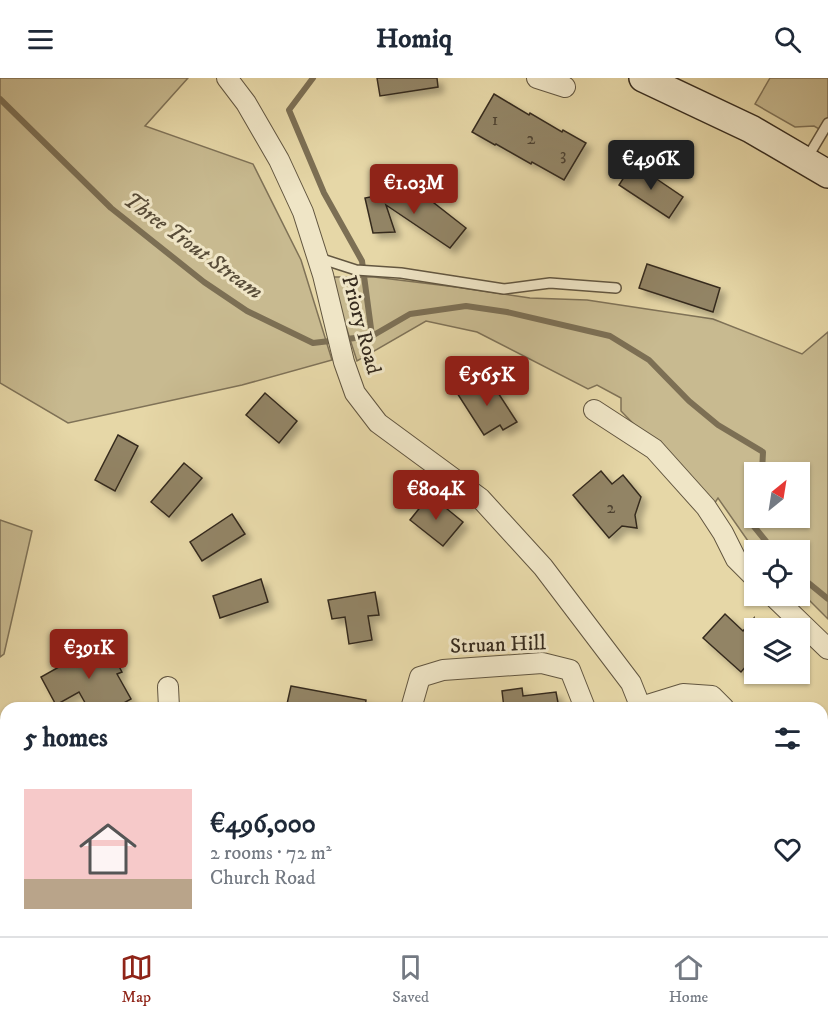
<!DOCTYPE html>
<html lang="en">
<head>
<meta charset="utf-8">
<style>
  :root { --surface:#fff; --page:#f6f6f7; --text:#1f2937; --muted:#747a83; --line:#e0e1e3; --accent:#8f2418 }
  body { margin:0; font-family:"IM FELL DW Pica",serif; background:var(--page); color:var(--text); height:100vh; display:flex; flex-direction:column; font-size:22px; white-space:nowrap }
  * { box-sizing:border-box; margin:0 }
  p { font-size:20px; color:var(--muted) }
  .icon { flex:none; width:33px; height:33px; fill:none; stroke:currentColor; stroke-width:2; stroke-linecap:round; stroke-linejoin:round }
  .map { position:relative; flex:1; overflow:hidden }
  .sheet { position:absolute; left:0px; top:624px; width:828px; height:234px; display:flex; flex-direction:column; background:var(--surface); border-radius:18px 18px 0 0; box-shadow:0 2px 4px #0004 }
  .sheet>* { flex:none }
  .needle { width:39px; rotate:30deg }
  .buttons { position:absolute; left:744px; top:384px; display:grid; gap:12px }
  .buttons a { display:grid; place-items:center; width:66px; height:66px; border-radius:0px; background:var(--surface); box-shadow:0 2px 4px #0004; font-size:30px }
  .price { position:absolute; translate:-50% -51px; padding:0 14px; border-radius:6px; background:var(--accent); color:#fff; font-size:20px; line-height:39px; filter:drop-shadow(0 2px 3px #0008) }
  .price::after { content:''; position:absolute; left:50%; top:36px; width:18px; height:14px; margin-left:-9px; background:inherit; clip-path:polygon(0 0,100% 0,50% 100%) }
  .price.on { background:#222; color:#fff }
  ul { padding:0; list-style:none }
  li { display:flex; align-items:center; gap:18px; height:150px; padding:0 24px }
  li+li { border-top:2px solid var(--line) }
  li span { display:grid; place-items:center; flex:none; width:168px; height:120px; border-radius:0px; color:#555 }
  li>.icon { margin-inline-start:auto }
  span .icon { width:72px; height:72px; fill:#fffc; stroke-width:1 }
  li b { font-size:26px }
  h2 { display:flex; justify-content:space-between; align-items:center; height:72px; padding:0 24px; font-size:26px }
  header { display:flex; justify-content:space-between; align-items:center; height:78px; padding:0 24px; background:var(--surface); font-size:27px; font-weight:800 }
  .menu { display:flex; justify-content:space-around; align-items:center; height:84px; border-top:2px solid var(--line); background:var(--surface); font-size:16px; color:var(--muted) }
  .menu a { display:grid; justify-items:center; gap:3px }
  .menu .on { color:var(--accent) }
  .map>svg:first-child { display:block }
  .green { fill:#c8ba90; stroke:#7f7257; stroke-width:1.5; fill-rule:evenodd }
  .lines { fill:none; stroke-linecap:round; stroke-linejoin:round }
  .stream { stroke:#7c6f54; stroke-width:6 }
  .building { fill:#928465; stroke:#362b1e; stroke-width:1.5; filter:url(#shadow) }
  .lane-casing { stroke:#625640; stroke-width:12 }
  .street-casing { stroke:#625640; stroke-width:22 }
  .secondary-casing { stroke:#362b1e; stroke-width:30 }
  .lane { stroke:#efe5c6; stroke-width:9 }
  .street { stroke:#efe5c6; stroke-width:20 }
  .secondary { stroke:#efe5c6; stroke-width:27 }
  .labels { text-anchor:middle; dominant-baseline:central; stroke-width:6; stroke-linejoin:round; paint-order:stroke }
  .number-label { font-size:18px; fill:#4d4130 }
  .street-label { font-size:21px; fill:#362b1e; stroke:#efe5c6 }
  .water-label { font-size:22px; font-style:italic; fill:#594d39; stroke:#efe5c6 }
</style>
</head>
<body>
<header><svg class="icon" aria-label="menu" viewBox="0 0 24 24"><path d="M4 6h16M4 12h16M4 18h16"/></svg>Homiq<svg class="icon" aria-label="search" viewBox="0 0 24 24"><circle cx="10" cy="10" r="6"/><path d="M15 15l6 6"/></svg></header>
<div class="map">
<svg width="828" height="858" viewBox="0 0 828 858">
  <defs>
    <filter id="shadow"><feDropShadow dx="5.5" dy="5.5" stdDeviation="3" flood-color="#0004"/></filter>
  </defs>
  <rect width="100%" height="100%" fill="#e6d7a7"/>
  <filter id="stains"><feTurbulence type="fractalNoise" baseFrequency=".00333" numOctaves="4"/><feColorMatrix values="0 0 0 0 .2 0 0 0 0 .09 0 0 0 0 .02 0 0 0 .5 -.17"/></filter>
  <radialGradient id="worn" r=".72"><stop offset=".6" stop-color="#630" stop-opacity="0"/><stop offset="1" stop-color="#630" stop-opacity=".3"/></radialGradient>
  <g class="green">
    <polygon points="0,0 188,0 145,48 253,86 301,182 332,282 242,307 68,345 0,305"/>
    <polygon points="770,0 828,0 828,56 814,48 795,49 755,26"/>
    <path d="M 330,199 L 374,199 L 456,209 L 530,220 L 587,222 L 713,241 L 802,276 L 828,254 L 828,541 L 800,513 L 800,472 L 758,472 L 748,463 L 718,420 L 712,429 L 702,416 L 621,333 L 621,320 L 597,307 L 588,311 L 477,254 L 426,243 L 357,283 ZM 754,394 L 800,394 L 800,440 L 754,440 Z"/>
    <polygon points="0,442 32,453 4,576 0,579"/>
    <polygon points="6,756 6,852 140,852 143,858 0,858 0,758"/>
  </g>
  <g class="lines">
    <g class="stream">
      <polyline points="313,0 289,32 324,115 362,183 372,258"/>
      <polyline points="0,21 111,130 204,204 247,233 313,265 372,258 410,236 466,228 507,234 610,258 649,282 689,323 718,347 763,374 762,394"/>
      <polyline points="754,432 752,446 773,472"/>
      <polyline points="800,498 828,521"/>
    </g>
  </g>
  <g class="building">
    <polygon points="377,0 437,0 438,9 380,18"/>
    <polygon points="494,16 529,37 530,35 562,54 563,52 586,65 564,102 532,84 531,86 496,66 495,67 472,54"/>
    <polygon points="633,85 683,119 669,140 619,107"/>
    <polygon points="405,112 425,118 466,150 450,170 386,127 395,154 373,155 365,120"/>
    <polygon points="647,186 720,210 713,234 639,210"/>
    <polygon points="489,301 517,344 503,352 500,347 484,357 457,315 473,304 477,309"/>
    <polygon points="265,315 297,343 279,365 246,337"/>
    <polygon points="118,357 138,368 115,413 95,402"/>
    <polygon points="184,385 202,400 169,439 151,424"/>
    <polygon points="601,393 612,406 623,397 641,419 635,437 637,450 622,448 609,460 573,417"/>
    <polygon points="430,417 463,444 443,468 410,442"/>
    <polygon points="232,436 245,456 202,483 190,464"/>
    <polygon points="261,501 268,524 220,540 213,518"/>
    <polygon points="375,514 379,537 368,538 372,562 349,566 345,539 332,541 328,522"/>
    <polygon points="725,536 743,553 754,540 754,579 741,594 703,560"/>
    <polygon points="105,563 122,594 117,596 131,621 115,630 88,630 79,614 56,627 41,599"/>
    <polygon points="291,608 366,622 365,630 296,630 297,628 287,626"/>
    <polygon points="522,610 523,618 556,614 559,630 504,630 502,613"/>
  </g>
  <g class="lines">
    <defs>
      <g id="lane">
        <polyline points="806,82 828,45"/>
        <polyline points="319,180 356,192 401,195 504,211 550,205 616,210"/>
      </g>
      <g id="street">
        <polyline points="227,0 246,25 279,82 303,134 323,197 344,284 355,315 378,345 480,420 543,489 631,605 641,630"/>
        <polyline points="537,0 565,9"/>
        <polyline points="594,332 654,371 706,429 723,455 736,481 754,499"/>
        <polyline points="773,518 828,571"/>
        <polyline points="168,609 169,630"/>
        <polyline points="641,629 683,616 712,618 724,630"/>
        <polyline points="414,630 412,627 420,599 443,592 542,585 570,592 585,630"/>
        <polyline points="822,748 828,752"/>
        <polyline points="269,852 271,858"/>
        <polyline points="665,852 666,858"/>
        <polyline points="448,858 459,852"/>
      </g>
      <polyline id="secondary" points="643,0 751,51 828,96"/>
    </defs>
    <use href="#lane" class="lane-casing"/>
    <use href="#street" class="street-casing"/>
    <use href="#secondary" class="secondary-casing"/>
    <use href="#lane" class="lane"/>
    <use href="#street" class="street"/>
    <use href="#secondary" class="secondary"/>
  </g>
  <g class="labels">
    <g class="number-label">
      <text x="495" y="42">1</text>
      <text x="531" y="61">2</text>
      <text x="563" y="77">3</text>
      <text x="611" y="430">2</text>
    </g>
    <g class="street-label">
      <text transform="translate(361 247) rotate(75)">Priory Road</text>
      <text transform="translate(498 567) rotate(-2)">Struan Hill</text>
    </g>
    <g class="water-label">
      <text transform="translate(193 168) rotate(36)">Three Trout Stream</text>
    </g>
  </g>
  <rect width="100%" height="100%" filter="url(#stains)"/>
  <rect width="100%" height="100%" fill="url(#worn)"/>
</svg>
<div class="buttons">
<a><svg class="needle" viewBox="-14 -14 28 28"><path d="M0-13l5 13h-10z" fill="#e53935"/><path d="M0 13l5-13h-10z" fill="#747a83"/></svg></a>
<a><svg class="icon" aria-label="locate" viewBox="0 0 24 24"><circle cx="12" cy="12" r="6"/><path d="M12 2v4M12 18v4M2 12h4M18 12h4"/></svg></a>
<a><svg class="icon" aria-label="layers" viewBox="0 0 24 24"><path d="M12 4l9 5-9 5-9-5zM3 14l9 5 9-5"/></svg></a>
</div>
<b class="price on" style="left:651px;top:113px">€496K</b>
<b class="price" style="left:414px;top:137px">€1.03M</b>
<b class="price" style="left:487px;top:329px">€565K</b>
<b class="price" style="left:436px;top:443px">€804K</b>
<b class="price" style="left:89px;top:602px">€391K</b>
<section class="sheet">
<h2>5 homes<svg class="icon" aria-label="filters" viewBox="0 0 24 24"><path d="M4 7h16M4 17h16"/><circle cx="9" cy="7" r="2"/><circle cx="15" cy="17" r="2"/></svg></h2>
<ul>
<li><span style="background:linear-gradient(#f6c9c9 75%,#b9a48a 0)"><svg class="icon" aria-label="home" viewBox="0 0 24 24"><path d="M3 11l9-7 9 7M6 9v11h12V9"/></svg></span><div><b>€496,000</b><p>2 rooms · 72 m²</p><p>Church Road</p></div><svg class="icon" aria-label="heart" viewBox="0 0 24 24"><path d="M12 20l-8-8c-3-5 5-10 8-4 3-6 11-1 8 4z"/></svg></li>
</ul>
</section>
</div>
<nav class="menu">
<a class="on"><svg class="icon" aria-label="map" viewBox="0 0 24 24"><path d="M3 6l6-2 6 2 6-2v14l-6 2-6-2-6 2zM9 4v14M15 6v14"/></svg>Map</a>
<a><svg class="icon" aria-label="saved" viewBox="0 0 24 24"><path d="M7 4h10v16l-5-4-5 4z"/></svg>Saved</a>
<a><svg class="icon" aria-label="home" viewBox="0 0 24 24"><path d="M3 11l9-7 9 7M6 9v11h12V9"/></svg>Home</a>
</nav>
</body>
</html>
